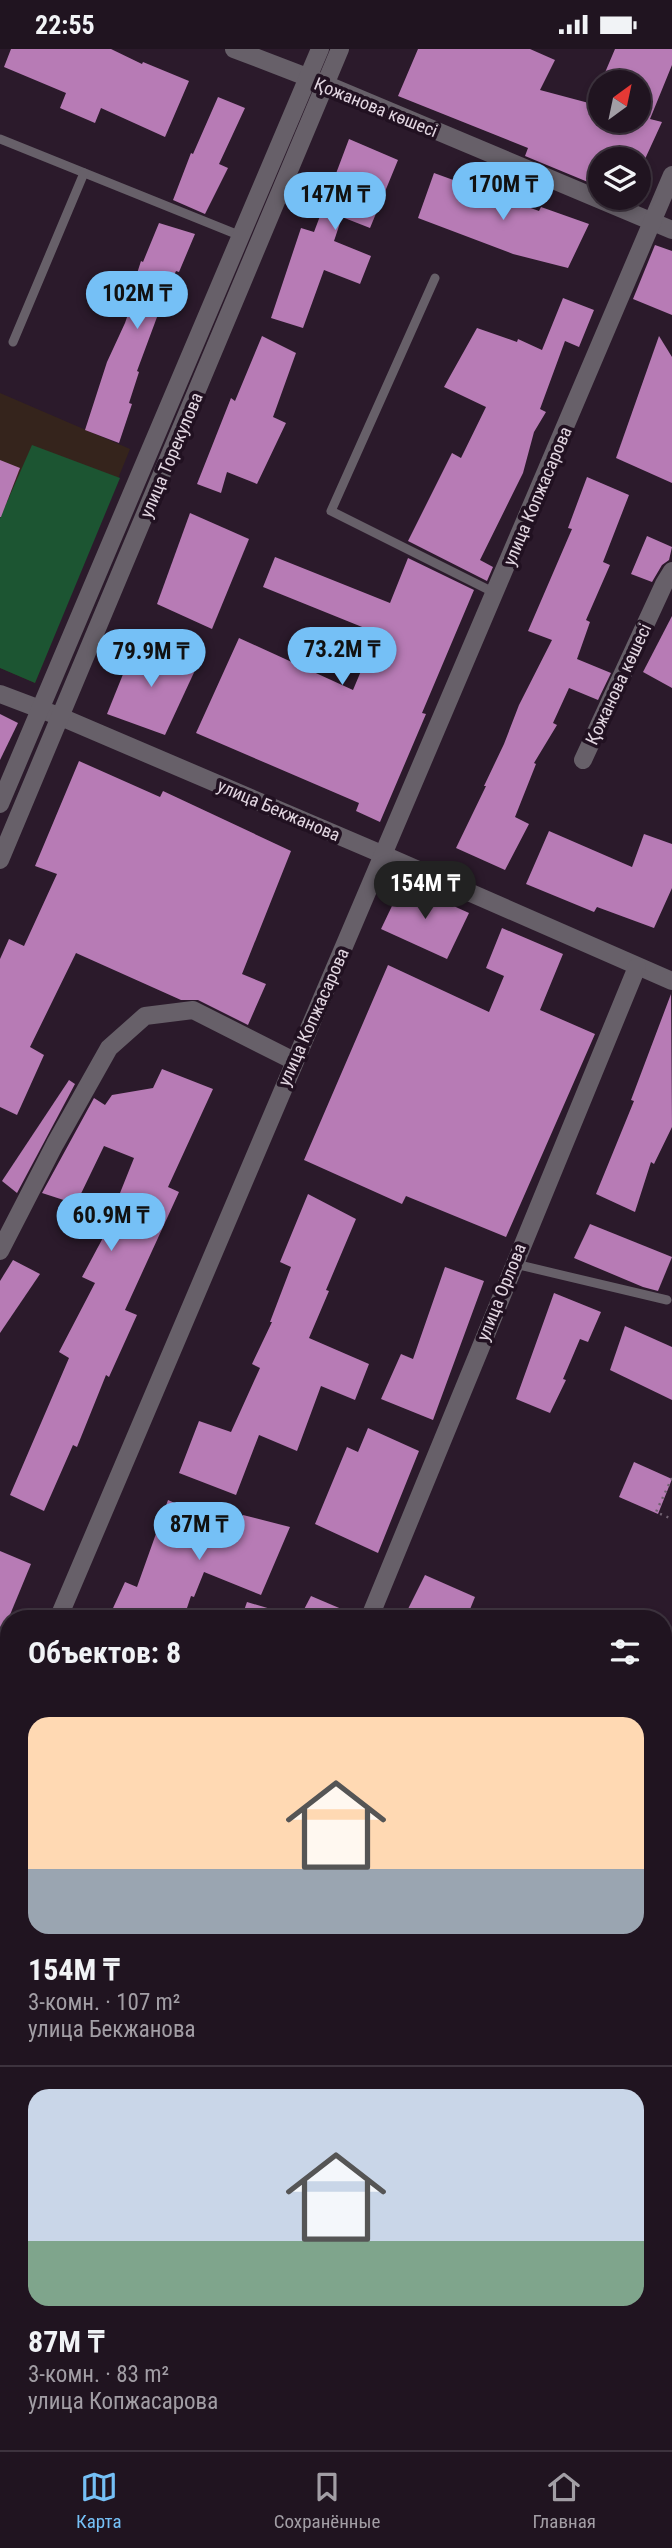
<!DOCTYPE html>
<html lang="ru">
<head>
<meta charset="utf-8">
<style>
  :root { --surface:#201420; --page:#2d212d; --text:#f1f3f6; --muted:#a29ea5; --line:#3d333e; --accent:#75c0f6 }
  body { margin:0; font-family:"Roboto Condensed",sans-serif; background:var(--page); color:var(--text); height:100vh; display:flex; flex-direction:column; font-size:26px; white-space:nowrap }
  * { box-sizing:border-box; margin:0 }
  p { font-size:23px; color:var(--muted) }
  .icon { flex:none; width:38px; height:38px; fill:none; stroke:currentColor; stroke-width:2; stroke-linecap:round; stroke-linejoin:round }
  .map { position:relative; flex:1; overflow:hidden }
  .panel { position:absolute; left:0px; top:1561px; width:672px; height:840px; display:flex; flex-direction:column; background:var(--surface); border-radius:28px 28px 0 0; box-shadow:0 4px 10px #0003,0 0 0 2px var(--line) }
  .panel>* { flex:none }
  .needle { width:46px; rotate:33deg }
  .fabs { position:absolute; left:588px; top:21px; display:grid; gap:14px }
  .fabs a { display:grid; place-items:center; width:63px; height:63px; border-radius:50%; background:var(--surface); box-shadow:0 4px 10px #0003,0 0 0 2px var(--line); font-size:35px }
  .price { position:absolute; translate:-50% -60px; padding:0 16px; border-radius:24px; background:var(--accent); color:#111; font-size:23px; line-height:46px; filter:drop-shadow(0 2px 4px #0008) }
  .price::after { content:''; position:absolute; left:50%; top:42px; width:21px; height:16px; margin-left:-10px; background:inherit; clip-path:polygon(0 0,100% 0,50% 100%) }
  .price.active { background:#222; color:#fff }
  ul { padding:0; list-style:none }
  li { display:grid; align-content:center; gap:14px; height:371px; padding:0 28px }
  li+li { border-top:2px solid var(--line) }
  li span { display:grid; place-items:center; height:217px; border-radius:21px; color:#555 }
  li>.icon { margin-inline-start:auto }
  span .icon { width:126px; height:126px; fill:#fffc; stroke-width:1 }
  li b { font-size:30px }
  h2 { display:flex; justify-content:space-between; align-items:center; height:84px; padding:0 28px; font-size:30px }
  .status { display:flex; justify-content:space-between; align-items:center; height:49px; padding:0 35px; background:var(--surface); direction:ltr }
  .status svg { height:19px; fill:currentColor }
  .tabs { display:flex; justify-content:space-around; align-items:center; height:98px; border-top:2px solid var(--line); background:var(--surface); font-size:19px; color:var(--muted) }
  .tabs a { display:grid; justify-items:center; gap:4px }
  .tabs .active { color:var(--accent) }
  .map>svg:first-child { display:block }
  .commercial { fill:#35241c }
  .green { fill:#1c5532 }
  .building { fill:#b77bb5 }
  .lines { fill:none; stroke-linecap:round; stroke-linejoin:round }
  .path { stroke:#716271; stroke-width:2.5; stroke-dasharray:2 5; stroke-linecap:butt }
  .lane { stroke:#676069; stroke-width:9 }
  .street { stroke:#676069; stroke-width:18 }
  .labels { text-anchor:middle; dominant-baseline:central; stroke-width:7; stroke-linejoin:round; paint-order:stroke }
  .street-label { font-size:18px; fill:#e2d6e1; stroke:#211121 }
</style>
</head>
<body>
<div class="status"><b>22:55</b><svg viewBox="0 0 49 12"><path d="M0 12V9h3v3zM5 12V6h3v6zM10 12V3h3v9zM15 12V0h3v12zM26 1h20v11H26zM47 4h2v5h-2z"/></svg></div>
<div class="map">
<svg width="672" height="2401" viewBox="0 0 672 2401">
  <rect width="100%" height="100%" fill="#2b1a2b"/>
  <polygon class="commercial" points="0,344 130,400 35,634 0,619"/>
  <polygon class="green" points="32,396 120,429 35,634 0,619 0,469"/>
  <g class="building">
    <polygon points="11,0 111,0 142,15 143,13 189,32 165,88 101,59 95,74 60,59 66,44 4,18"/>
    <polygon points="418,0 530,0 555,11 540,41 600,57 600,72 639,72 639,33 601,33 615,0 672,0 672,16 650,70 662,73 645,110 600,110 600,138 525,107 528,99 398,47"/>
    <polygon points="218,48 245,59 219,115 228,119 205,165 173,151 191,104 193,105"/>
    <polygon points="349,90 398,111 370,179 342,168 334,192 371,207 360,235 324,221 303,279 271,269 301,179 314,183"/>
    <polygon points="434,124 539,162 541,158 589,175 568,219 513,205 418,169"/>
    <polygon points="159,174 195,185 179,223 176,222 159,259 160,260 137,322 139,323 129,354 132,355 119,394 85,381 107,313 125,274 137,239 133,237 141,212 143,213"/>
    <polygon points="655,196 672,202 672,266 633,250"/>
    <polygon points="563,249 594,261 579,298 565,292 540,360 546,363 534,383 523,424 480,511 493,518 487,532 408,492 452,404 461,409 486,358 444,338 477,279 517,293 518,290 542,301"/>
    <polygon points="262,287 296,304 273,368 286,374 257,435 227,423 221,444 197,435 231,349 235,352"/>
    <polygon points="659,287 672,308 672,434 616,409"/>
    <polygon points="0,411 20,419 1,468 0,468"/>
    <polygon points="587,428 629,446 603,513 610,516 586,571 590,573 577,610 611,624 598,651 569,639 553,674 557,676 534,714 536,715 515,768 529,775 505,821 456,799 486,737 484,737 504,695 519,656 552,591 528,582 572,480 568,479"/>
    <polygon points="190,464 249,490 212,580 157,555"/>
    <polygon points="647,487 672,498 669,511 662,516 652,533 631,525"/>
    <polygon points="275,508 390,554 408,509 474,541 422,664 426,665 380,773 356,762 359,754 196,684 239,589 353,641 377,584 263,538"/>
    <polygon points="672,567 672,639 643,623"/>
    <polygon points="136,593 197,617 165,686 107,665"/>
    <polygon points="0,665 18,674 0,711"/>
    <polygon points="79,712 160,748 163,742 291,802 242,925 266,935 248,976 198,951 181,951 76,904 30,998 44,1006 17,1066 0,1058 0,910 9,890 24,897 57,825 35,817"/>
    <polygon points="549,782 632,818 644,785 672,795 672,839 654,879 597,858 594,863 526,835"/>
    <polygon points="403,834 469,864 447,910 381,880"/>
    <polygon points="502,879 563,905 540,961 595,985 506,1188 406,1147 402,1155 304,1111 388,916 489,963 504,927 486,919"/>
    <polygon points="671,945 672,1078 654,1115 651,1113 635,1163 596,1145 634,1052 631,1051"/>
    <polygon points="162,1020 213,1040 168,1138 179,1143 125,1261 137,1266 109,1328 106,1326 77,1398 73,1396 44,1462 10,1446 69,1309 59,1303 95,1234 82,1228 113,1170 110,1169 134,1109 104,1097 76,1155 42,1144 94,1049 105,1056 112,1046 153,1039"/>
    <polygon points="69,1031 75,1035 17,1144 2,1132"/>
    <polygon points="308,1145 356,1170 326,1241 329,1242 309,1289 369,1315 355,1351 321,1337 297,1402 259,1386 236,1446 179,1424 199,1372 231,1383 260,1319 252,1315 272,1273 270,1273 291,1218 280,1213"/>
    <polygon points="590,1175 672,1208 658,1242 643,1238 574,1209"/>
    <polygon points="13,1211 40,1225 0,1284 0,1232"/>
    <polygon points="445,1218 484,1232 433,1371 381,1350 401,1305 413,1310"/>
    <polygon points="554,1244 601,1263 588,1293 580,1290 563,1330 566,1331 550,1364 516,1350"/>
    <polygon points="625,1277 672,1298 672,1351 610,1321"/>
    <polygon points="368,1379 419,1402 378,1504 315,1475 347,1398 358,1403"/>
    <polygon points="634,1413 672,1430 658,1465 619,1448"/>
    <polygon points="168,1451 236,1482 243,1466 290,1478 261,1546 204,1523 194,1548 191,1547 185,1565 177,1561 171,1564 170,1570 108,1570 125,1533 137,1538"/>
    <polygon points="0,1502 31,1515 0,1590"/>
    <polygon points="425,1526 475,1548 466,1570 403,1570"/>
    <polygon points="311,1547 358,1567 358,1570 299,1570"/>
    <polygon points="247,1553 291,1566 291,1570 241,1570"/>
  </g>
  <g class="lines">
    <g class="path">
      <polyline points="672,1429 656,1463 672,1470"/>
      <polyline points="663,2271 672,2255"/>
      <polyline points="591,2401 596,2392"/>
    </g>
    <g class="lane">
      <polyline points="0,90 241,187"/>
      <polyline points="435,229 331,462 495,544"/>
      <polyline points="13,293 84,124"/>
      <polyline points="515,1215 667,1251"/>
      <polyline points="177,1568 181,1570"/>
    </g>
    <g class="street">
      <polyline points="234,0 325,35 672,181"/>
      <polyline points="0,645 61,668 384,806 672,932"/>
      <polyline points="583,711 664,535 672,522"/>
      <polyline points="0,755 320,0"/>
      <polyline points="0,811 340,0"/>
      <polyline points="0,1202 55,1095 109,999 145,967 193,961 294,1012"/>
      <polyline points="58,1570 672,126"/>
      <polyline points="369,1570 637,918"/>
      <polyline points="0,1707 9,1686"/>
      <polyline points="0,1756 9,1760"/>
      <polyline points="663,1790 672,1777"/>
      <polyline points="307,2401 312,2392"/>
    </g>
  </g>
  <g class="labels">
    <g class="street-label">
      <text transform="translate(376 58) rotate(22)">Қожанова көшесі</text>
      <text transform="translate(171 406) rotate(-67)">улица Торекулова</text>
      <text transform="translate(537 447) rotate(-67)">улица Копжасарова</text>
      <text transform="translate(618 635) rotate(-65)">Қожанова көшесі</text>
      <text transform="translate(279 761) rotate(23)">улица Бекжанова</text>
      <text transform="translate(313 968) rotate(-66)">улица Копжасарова</text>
      <text transform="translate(501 1243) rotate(-68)">улица Орлова</text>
    </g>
  </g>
</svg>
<div class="fabs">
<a><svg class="needle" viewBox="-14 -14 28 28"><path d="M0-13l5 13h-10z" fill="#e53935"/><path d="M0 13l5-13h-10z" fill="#a29ea5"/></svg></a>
<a><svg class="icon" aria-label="layers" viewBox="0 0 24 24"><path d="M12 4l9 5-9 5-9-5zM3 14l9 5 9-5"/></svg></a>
</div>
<b class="price" style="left:503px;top:173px">170M ₸</b>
<b class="price" style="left:335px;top:183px">147M ₸</b>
<b class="price" style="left:137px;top:282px">102M ₸</b>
<b class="price" style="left:342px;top:638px">73.2M ₸</b>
<b class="price" style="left:151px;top:640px">79.9M ₸</b>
<b class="price active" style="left:425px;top:872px">154M ₸</b>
<b class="price" style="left:111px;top:1204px">60.9M ₸</b>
<b class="price" style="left:199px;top:1513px">87M ₸</b>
<section class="panel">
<h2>Объектов: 8<svg class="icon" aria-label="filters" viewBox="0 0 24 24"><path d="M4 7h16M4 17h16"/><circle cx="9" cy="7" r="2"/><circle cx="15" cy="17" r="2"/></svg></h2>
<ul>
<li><span style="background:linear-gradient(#ffd9b3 70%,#9aa5b1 0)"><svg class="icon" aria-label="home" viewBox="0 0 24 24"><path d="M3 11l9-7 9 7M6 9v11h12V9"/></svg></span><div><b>154M ₸</b><p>3-комн. · 107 m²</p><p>улица Бекжанова</p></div></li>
<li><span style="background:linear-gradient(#c9d6e8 70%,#7fa58c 0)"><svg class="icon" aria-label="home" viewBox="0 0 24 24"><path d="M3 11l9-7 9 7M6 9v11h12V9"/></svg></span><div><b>87M ₸</b><p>3-комн. · 83 m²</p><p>улица Копжасарова</p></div></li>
</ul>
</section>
</div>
<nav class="tabs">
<a class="active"><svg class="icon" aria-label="map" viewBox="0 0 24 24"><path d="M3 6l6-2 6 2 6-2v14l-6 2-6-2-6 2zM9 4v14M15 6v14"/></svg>Карта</a>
<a><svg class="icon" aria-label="saved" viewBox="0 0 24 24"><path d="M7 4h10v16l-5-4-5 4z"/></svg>Сохранённые</a>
<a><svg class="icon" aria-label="home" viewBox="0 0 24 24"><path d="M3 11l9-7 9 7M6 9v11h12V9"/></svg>Главная</a>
</nav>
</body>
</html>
